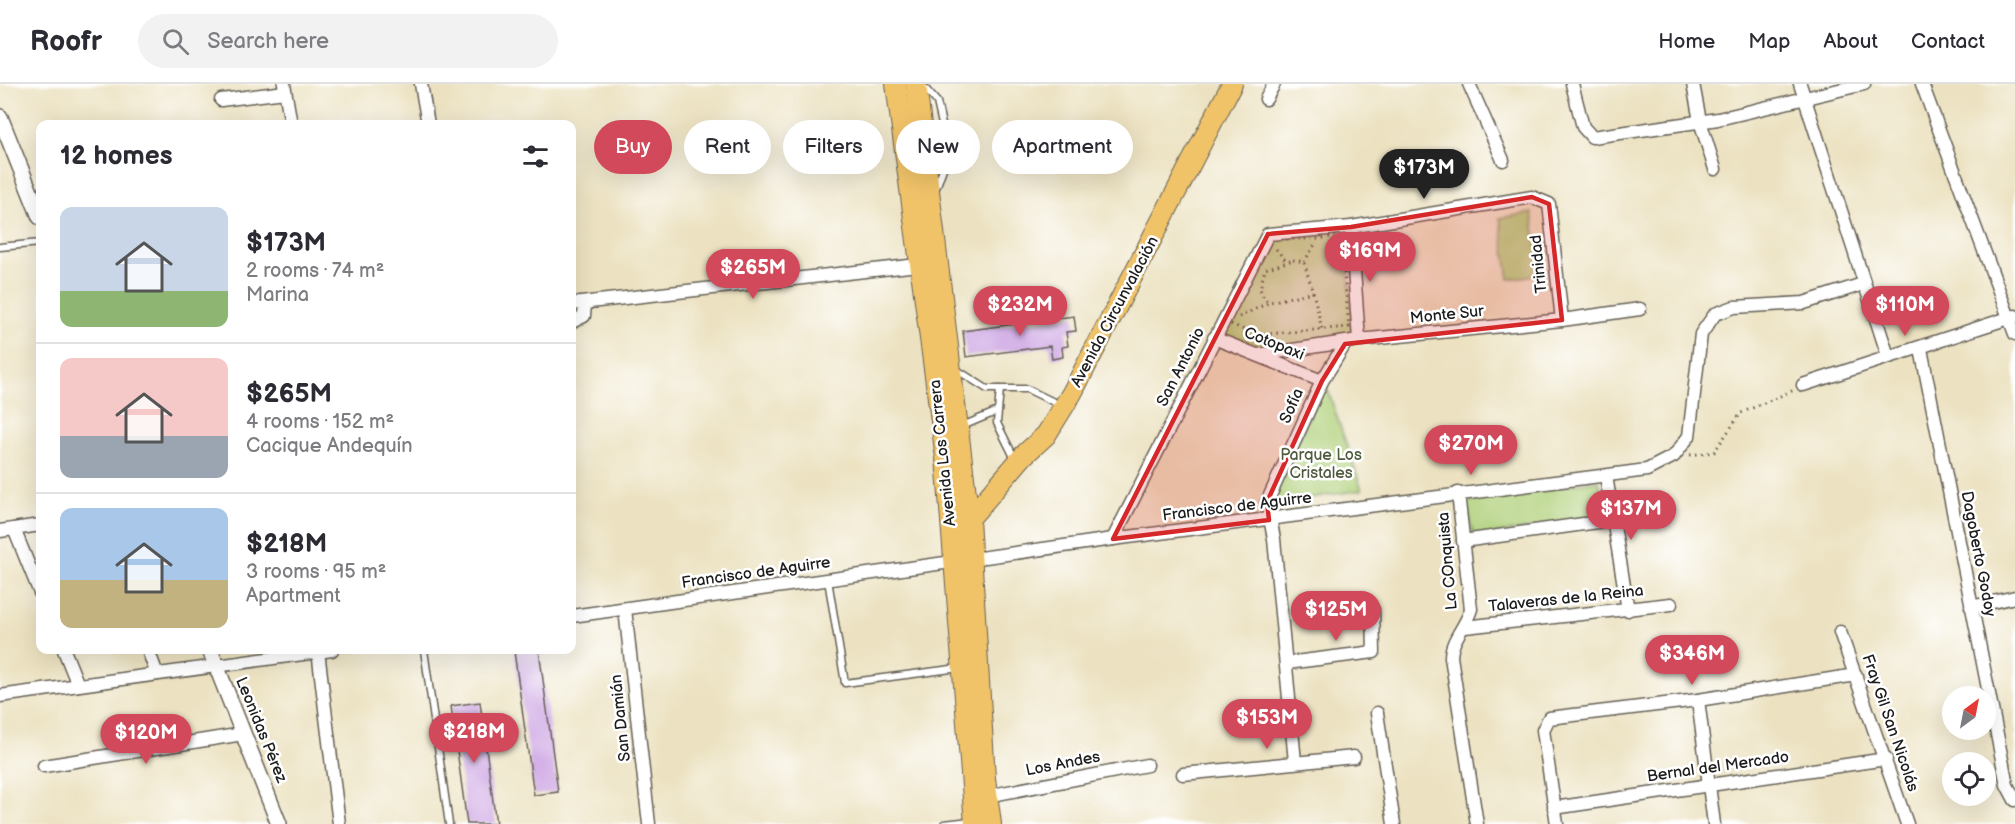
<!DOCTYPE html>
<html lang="en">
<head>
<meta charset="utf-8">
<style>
  :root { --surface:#fff; --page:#f2f2f3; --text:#2b2b33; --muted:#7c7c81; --line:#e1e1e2; --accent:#d1495b }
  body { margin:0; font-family:"Balsamiq Sans",sans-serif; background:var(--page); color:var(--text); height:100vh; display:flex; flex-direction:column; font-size:22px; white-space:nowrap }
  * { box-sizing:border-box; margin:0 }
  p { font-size:20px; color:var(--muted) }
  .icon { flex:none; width:33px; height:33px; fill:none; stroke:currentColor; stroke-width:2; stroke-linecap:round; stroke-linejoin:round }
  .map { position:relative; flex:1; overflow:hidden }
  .drawer { position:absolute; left:36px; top:36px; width:540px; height:534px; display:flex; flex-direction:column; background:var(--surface); border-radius:12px; box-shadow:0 6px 24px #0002 }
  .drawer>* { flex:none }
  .hud { position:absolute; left:594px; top:36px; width:570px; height:54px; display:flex; gap:12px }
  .needle { width:39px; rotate:32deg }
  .buttons { position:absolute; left:1942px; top:602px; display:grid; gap:12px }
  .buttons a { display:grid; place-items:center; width:54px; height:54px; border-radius:50%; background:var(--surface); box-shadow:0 6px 24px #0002; font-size:30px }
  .price { position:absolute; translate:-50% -51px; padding:0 14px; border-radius:21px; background:var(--accent); color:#fff; font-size:20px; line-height:39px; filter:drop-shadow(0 2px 3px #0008) }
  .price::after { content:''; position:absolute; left:50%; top:36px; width:18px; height:14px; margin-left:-9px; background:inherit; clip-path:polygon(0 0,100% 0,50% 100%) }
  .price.current { background:#222; color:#fff }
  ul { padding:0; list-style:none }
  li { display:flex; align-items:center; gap:18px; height:150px; padding:0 24px }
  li+li { border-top:2px solid var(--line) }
  li span { display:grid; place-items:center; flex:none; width:168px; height:120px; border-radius:12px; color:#555 }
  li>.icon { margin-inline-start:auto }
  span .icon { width:72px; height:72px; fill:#fffc; stroke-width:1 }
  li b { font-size:26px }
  h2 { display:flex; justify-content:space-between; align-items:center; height:72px; padding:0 24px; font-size:26px }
  .pill { padding:0 21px; border-radius:27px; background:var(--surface); box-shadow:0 6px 24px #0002; font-size:21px; line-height:54px }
  .pill.current { background:var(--accent); color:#fff }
  header { display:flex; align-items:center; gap:36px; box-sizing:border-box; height:84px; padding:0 30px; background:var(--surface); border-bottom:2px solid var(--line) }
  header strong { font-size:28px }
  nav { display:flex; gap:33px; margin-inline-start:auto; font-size:21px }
  .search { width:420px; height:54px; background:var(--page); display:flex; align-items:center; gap:15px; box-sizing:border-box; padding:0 21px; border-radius:33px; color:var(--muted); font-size:22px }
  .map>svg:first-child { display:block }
  .green { fill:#aecf77; stroke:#65764a; stroke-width:1.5 }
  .building { fill:#c99ee1 }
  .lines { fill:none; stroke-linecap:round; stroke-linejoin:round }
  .service-casing { stroke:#656156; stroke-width:9 }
  .minor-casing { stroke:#656156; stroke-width:15 }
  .tertiary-casing { stroke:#656156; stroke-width:18 }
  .primary-casing { stroke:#656156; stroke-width:22 }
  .path { stroke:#656156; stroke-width:3; stroke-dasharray:1.5 4.5; stroke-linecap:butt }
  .service { stroke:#fff; stroke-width:6 }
  .minor { stroke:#fff; stroke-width:12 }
  .tertiary { stroke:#fff; stroke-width:15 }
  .primary { stroke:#f1c369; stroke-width:20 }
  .marked { fill:#d62828; fill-opacity:0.2; stroke:#d62828; stroke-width:4.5; stroke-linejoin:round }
  .labels { text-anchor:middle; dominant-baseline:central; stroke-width:5; stroke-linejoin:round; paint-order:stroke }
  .street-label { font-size:16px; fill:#1c1c1c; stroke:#fff }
  .park-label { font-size:16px; fill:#4f5b3c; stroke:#fff }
</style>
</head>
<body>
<header>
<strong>Roofr</strong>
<div class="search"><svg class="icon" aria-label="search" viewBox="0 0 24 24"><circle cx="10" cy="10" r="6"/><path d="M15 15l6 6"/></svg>Search here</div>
<nav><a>Home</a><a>Map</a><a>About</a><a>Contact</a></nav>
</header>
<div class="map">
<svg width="2015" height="740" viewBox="0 0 2015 740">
  <rect width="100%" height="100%" fill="#fff"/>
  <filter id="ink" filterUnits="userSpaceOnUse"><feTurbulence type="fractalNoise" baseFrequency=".0167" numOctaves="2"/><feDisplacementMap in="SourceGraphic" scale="12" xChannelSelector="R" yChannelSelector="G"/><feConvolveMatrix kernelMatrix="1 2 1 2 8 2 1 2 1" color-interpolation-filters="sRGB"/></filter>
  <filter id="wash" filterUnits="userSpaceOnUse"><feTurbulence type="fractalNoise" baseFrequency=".008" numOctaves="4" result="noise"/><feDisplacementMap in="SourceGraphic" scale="24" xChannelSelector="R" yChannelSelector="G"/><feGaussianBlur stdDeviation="1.35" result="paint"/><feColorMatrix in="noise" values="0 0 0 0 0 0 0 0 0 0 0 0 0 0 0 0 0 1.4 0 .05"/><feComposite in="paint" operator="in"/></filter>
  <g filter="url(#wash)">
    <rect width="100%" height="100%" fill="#ece2c1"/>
    <g class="green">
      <polygon points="1532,129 1541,190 1509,195 1500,134"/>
      <polygon points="1345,148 1354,250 1258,269 1220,250 1271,155"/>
      <polygon points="1325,298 1362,406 1270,420"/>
      <polygon points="1599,396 1605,433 1474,453 1466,418"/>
    </g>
    <g id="blocks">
      <g class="building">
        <polygon points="1074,232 1076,247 1066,248 1068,262 1062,263 1063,273 1052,275 1050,262 966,273 963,247"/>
        <polygon points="539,566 558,708 534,711 514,567"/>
        <polygon points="480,618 496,740 467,740 451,622"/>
      </g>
    </g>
  </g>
  <g filter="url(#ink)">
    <use href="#blocks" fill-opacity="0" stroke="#656156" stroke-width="1.5"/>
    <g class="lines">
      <defs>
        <g id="service">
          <polyline points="923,2 937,18 943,45 945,79 935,107"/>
          <polyline points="0,163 40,159"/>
          <polyline points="954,284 987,305 1027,305 1060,321"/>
          <polyline points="1000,305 997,339 1016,377"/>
          <polyline points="960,343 998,327"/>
          <polyline points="828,496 845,599 959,584"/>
          <polyline points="424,566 449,740"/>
          <polyline points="944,740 970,737"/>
        </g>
        <g id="minor">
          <polyline points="284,0 291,40"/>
          <polyline points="421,0 428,40"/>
          <polyline points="1469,0 1503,76"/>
          <polyline points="1572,0 1583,43 1592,53 1718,35 1864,0"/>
          <polyline points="1693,0 1700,37 1715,85"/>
          <polyline points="1800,0 1888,272"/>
          <polyline points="1922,0 2015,250"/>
          <polyline points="1266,15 1274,0"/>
          <polyline points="221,16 285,8"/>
          <polyline points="1351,143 1359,256"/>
          <polyline points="572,220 918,181"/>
          <polyline points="572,238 584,232 585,220"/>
          <polyline points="1214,254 1322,297"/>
          <polyline points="1921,265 2007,701 2015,716"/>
          <polyline points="1258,271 1359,256 1562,236 1640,225"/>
          <polyline points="1803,301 2015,232"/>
          <polyline points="1606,392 1628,526"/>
          <path d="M 1458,409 L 1471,525 C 1466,543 1451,555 1451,573 L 1477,740"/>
          <polyline points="14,445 40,509"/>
          <polyline points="0,447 40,441"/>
          <polyline points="1113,455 1268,150 1351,143 1532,113 1549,120 1562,236"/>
          <polyline points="1463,457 1612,436"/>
          <polyline points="1971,523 2015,513"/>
          <polyline points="625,525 649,740"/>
          <polyline points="572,532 1113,455 1647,386 1674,372 1689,352 1701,250 1715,230 1734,223 1804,219 1863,200"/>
          <polyline points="1465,543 1671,520"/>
          <polyline points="1840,548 1907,740"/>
          <polyline points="64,566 78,601"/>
          <polyline points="148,566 157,590"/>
          <polyline points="318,567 339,740"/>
          <polyline points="1287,579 1374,568 1373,526"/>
          <polyline points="0,612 332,566"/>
          <polyline points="1698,616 1714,740"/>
          <polyline points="1377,629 1394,740"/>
          <polyline points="1295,678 1274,455 1267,418 1322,297 1345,260"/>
          <polyline points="44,682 243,650"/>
          <polyline points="1183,690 1354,673"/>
          <polyline points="987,712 1147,681"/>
          <polyline points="1554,724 1886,675"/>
          <polyline points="1557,740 1543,646 1549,634 1698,616 1856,591"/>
        </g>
        <g id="tertiary">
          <polyline points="0,33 40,133"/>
          <polyline points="210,566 279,740"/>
        </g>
        <g id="primary">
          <polyline points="896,0 946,374 975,740"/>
          <polyline points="916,0 969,435 985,694 991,740"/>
          <polyline points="969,435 1024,371 1046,351 1072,309 1232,0"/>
        </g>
      </defs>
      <use href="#service" class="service-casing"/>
      <use href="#minor" class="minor-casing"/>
      <use href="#tertiary" class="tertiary-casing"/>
      <use href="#primary" class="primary-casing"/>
      <g class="path">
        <path d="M 1334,152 L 1341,154 L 1349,243 L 1255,251 L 1229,239 C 1229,216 1259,176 1271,155 L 1319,155 Z"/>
        <polyline points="1276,165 1286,177"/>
        <polygon points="1293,176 1304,178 1313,208 1270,218 1264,215 1260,205 1265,185"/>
        <polyline points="1304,178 1316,159"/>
        <polyline points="1313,208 1322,245"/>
        <polyline points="1239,233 1270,218"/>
        <polyline points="1690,371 1714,368 1741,329 1794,306"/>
      </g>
      <use href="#service" class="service"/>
      <use href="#minor" class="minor"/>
      <use href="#tertiary" class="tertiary"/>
      <use href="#primary" class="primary"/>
    </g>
  </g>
  <path class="marked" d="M 1532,113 L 1549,120 L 1562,236 L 1345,260 L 1322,297 L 1267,418 L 1269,436 L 1113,455 L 1268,150 L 1351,143 Z"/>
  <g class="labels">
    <g class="street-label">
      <text transform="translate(1539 180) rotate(-96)">Trinidad</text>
      <text transform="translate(1115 228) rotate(-62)">Avenida Circunvalación</text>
      <text transform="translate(1447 231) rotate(-6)">Monte Sur</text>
      <text transform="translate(1274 260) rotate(22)">Cotopaxi</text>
      <text transform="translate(1181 283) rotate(-63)">San Antonio</text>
      <text transform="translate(1292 322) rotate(-66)">Sofía</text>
      <text transform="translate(943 369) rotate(-96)">Avenida Los Carrera</text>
      <text transform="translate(1237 423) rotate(-7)">Francisco de Aguirre</text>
      <text transform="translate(1978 470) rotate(79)">Dagoberto Godoy</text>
      <text transform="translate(1448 477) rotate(-95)">La COnquista</text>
      <text transform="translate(756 489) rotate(-8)">Francisco de Aguirre</text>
      <text transform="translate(1566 515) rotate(-6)">Talaveras de la Reina</text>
      <text transform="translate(621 634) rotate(-96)">San Damián</text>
      <text transform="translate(1890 639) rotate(71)">Fray Gil San Nicolás</text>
      <text transform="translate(261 646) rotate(68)">Leonidas Pérez</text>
      <text transform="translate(1063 680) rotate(-11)">Los Andes</text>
      <text transform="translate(1718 683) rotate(-8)">Bernal del Mercado</text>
    </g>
    <g class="park-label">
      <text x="1321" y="371">Parque Los<tspan x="1321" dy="18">Cristales</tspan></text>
    </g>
  </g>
</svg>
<div class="buttons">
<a><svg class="needle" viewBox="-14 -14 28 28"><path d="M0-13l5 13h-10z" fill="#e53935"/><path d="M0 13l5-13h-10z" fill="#7c7c81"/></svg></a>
<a><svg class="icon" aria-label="locate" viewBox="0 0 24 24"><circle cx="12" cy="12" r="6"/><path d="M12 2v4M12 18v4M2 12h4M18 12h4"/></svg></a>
</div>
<b class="price current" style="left:1424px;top:116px">$173M</b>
<b class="price" style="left:1370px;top:199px">$169M</b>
<b class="price" style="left:753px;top:216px">$265M</b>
<b class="price" style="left:1020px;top:253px">$232M</b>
<b class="price" style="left:1905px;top:253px">$110M</b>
<b class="price" style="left:1471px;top:392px">$270M</b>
<b class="price" style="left:1631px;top:457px">$137M</b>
<b class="price" style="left:1336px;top:558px">$125M</b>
<b class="price" style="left:1692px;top:602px">$346M</b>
<b class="price" style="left:1267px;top:666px">$153M</b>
<b class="price" style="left:474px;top:680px">$218M</b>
<b class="price" style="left:146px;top:681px">$120M</b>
<div class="hud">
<a class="pill current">Buy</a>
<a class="pill">Rent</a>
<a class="pill">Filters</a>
<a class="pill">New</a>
<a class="pill">Apartment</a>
</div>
<section class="drawer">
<h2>12 homes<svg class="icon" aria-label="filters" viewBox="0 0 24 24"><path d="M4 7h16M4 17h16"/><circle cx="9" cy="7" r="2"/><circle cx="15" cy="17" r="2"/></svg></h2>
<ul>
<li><span style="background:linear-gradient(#c9d6e8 70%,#8fb573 0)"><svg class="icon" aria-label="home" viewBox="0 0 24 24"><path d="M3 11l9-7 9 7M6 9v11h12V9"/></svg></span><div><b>$173M</b><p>2 rooms · 74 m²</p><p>Marina</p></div></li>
<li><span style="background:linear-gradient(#f6c9c9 65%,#9aa5b1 0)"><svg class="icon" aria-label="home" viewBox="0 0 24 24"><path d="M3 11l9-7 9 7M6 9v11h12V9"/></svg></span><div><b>$265M</b><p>4 rooms · 152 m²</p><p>Cacique Andequín</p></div></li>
<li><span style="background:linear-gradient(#a9c7e8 60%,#c2b280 0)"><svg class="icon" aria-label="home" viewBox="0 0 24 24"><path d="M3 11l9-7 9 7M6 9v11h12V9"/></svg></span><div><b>$218M</b><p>3 rooms · 95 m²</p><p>Apartment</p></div></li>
</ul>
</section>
</div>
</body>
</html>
